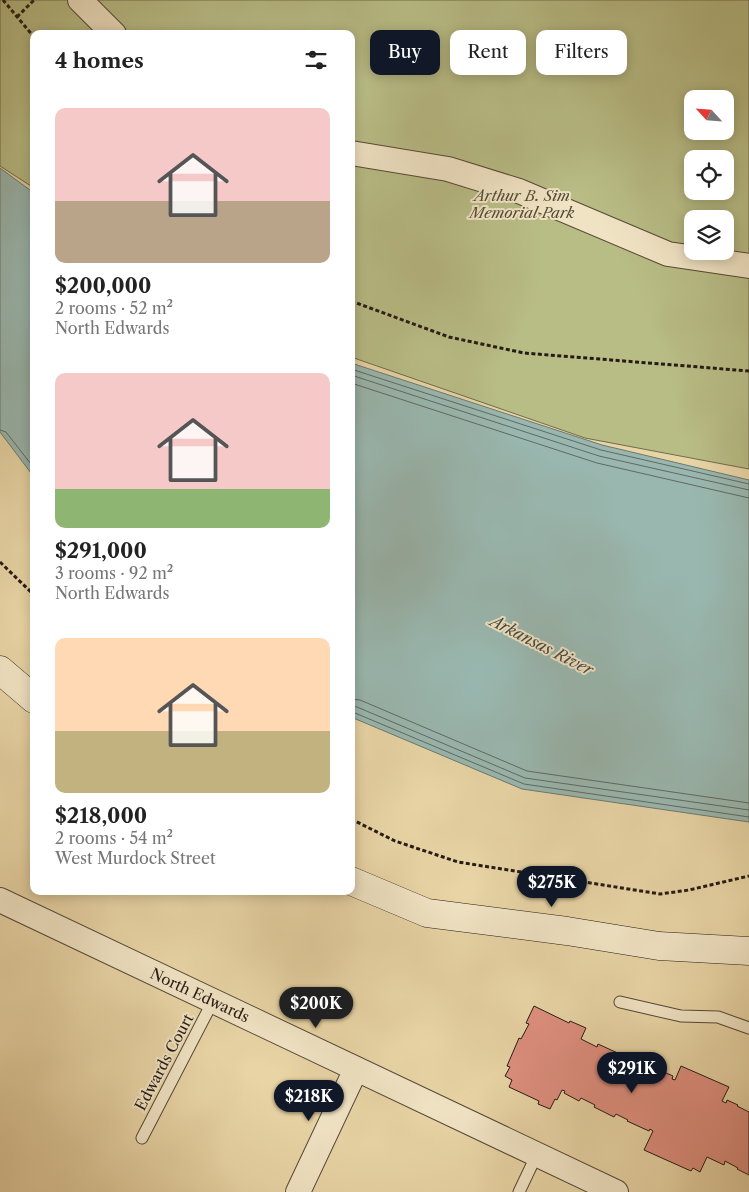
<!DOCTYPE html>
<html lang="en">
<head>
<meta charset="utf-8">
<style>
  :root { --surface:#fff; --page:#f6f6f6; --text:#222; --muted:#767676; --accent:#111827 }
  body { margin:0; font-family:"Libre Caslon Text",serif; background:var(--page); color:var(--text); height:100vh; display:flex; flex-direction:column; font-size:19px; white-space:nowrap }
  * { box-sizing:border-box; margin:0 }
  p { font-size:16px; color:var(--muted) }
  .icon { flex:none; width:28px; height:28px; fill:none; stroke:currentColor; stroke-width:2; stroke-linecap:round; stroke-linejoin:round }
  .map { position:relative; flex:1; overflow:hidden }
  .panel { position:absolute; left:30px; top:30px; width:325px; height:865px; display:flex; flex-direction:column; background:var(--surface); border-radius:10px; box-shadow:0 2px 12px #0003 }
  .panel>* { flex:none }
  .guide { position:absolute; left:370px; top:30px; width:304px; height:45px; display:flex; gap:10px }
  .needle { width:32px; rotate:296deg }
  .controls { position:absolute; left:684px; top:90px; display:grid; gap:10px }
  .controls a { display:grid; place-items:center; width:50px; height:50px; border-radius:10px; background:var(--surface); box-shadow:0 2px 12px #0003; font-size:25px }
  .price { position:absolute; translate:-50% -42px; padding:0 11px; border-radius:18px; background:var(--accent); color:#fff; font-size:16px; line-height:32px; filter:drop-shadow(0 1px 2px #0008) }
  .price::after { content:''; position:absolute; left:50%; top:30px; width:15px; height:11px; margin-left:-8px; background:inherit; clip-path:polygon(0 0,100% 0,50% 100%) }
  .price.active { background:#222; color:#fff }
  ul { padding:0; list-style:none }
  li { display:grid; align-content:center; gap:10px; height:265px; padding:0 25px }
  li span { display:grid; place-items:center; height:155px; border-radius:10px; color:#555 }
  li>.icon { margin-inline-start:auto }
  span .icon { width:90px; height:90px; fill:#fffc; stroke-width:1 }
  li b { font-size:21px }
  h2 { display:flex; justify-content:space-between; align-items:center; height:60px; padding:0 25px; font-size:21px }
  .chip { padding:0 18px; border-radius:10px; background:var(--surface); box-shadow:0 2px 12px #0003; font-size:18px; line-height:45px }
  .chip.active { background:var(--accent); color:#fff }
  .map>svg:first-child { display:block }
  .green { fill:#b8bc85; stroke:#6f6c4c; fill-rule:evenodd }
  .water { fill:#99b7af; stroke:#6b7971 }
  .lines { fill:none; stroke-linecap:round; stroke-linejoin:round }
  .shore { stroke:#606962; stroke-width:1 }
  .building { fill:#de8f7f; stroke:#261b14 }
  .lane-casing { stroke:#564938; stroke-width:13 }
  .street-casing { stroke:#564938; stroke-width:26 }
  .secondary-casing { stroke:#261b14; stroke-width:29 }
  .path { stroke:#261b14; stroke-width:3; stroke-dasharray:4 2.5; stroke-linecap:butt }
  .lane { stroke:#f0e3c4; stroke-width:11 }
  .street { stroke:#f0e3c4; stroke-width:24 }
  .secondary { stroke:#f0e3c4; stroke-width:28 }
  .labels { text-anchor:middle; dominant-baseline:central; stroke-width:4; stroke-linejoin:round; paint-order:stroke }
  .park-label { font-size:15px; font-style:italic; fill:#524b36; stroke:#f0e3c4 }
  .street-label { font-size:15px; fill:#261b14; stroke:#f0e3c4 }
  .water-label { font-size:16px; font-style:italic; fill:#484a42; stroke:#f0e3c4 }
</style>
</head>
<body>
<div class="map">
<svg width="749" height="1192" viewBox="0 0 749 1192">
  <rect width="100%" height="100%" fill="#e8d4a5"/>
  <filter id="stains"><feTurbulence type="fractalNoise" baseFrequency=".004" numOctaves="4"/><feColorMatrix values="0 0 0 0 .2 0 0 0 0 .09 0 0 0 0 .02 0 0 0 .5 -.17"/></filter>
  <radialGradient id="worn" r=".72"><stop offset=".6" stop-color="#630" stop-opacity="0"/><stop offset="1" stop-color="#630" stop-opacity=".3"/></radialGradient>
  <path class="green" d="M 0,0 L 749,0 L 749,469 L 585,438 L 351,357 L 351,34 L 34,34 L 34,188 L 0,166 ZM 692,99 L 725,99 L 725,131 L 692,131 ZM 692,159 L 725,159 L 725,191 L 692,191 ZM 692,219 L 725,219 L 725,251 L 692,251 Z"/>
  <g class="water">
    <polygon points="0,168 34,193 34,477 0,432"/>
    <polygon points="351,363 602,445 749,480 749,822 522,789 351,717"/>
  </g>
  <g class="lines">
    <g class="shore">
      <polyline points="351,369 601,450 749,484"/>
      <polyline points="351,375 599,456 749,490"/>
      <polyline points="351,383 597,463 749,498"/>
      <polyline points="0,430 6,432 34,468"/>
      <polyline points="351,699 360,700 527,771 749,803"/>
      <polyline points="351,706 357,707 525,778 749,810"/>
      <polyline points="351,713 355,713 524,784 749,817"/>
    </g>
  </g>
  <polygon class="building" points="534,1006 569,1023 570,1021 586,1028 581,1039 597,1047 598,1044 622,1055 621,1057 625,1059 625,1057 657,1071 657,1069 673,1076 672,1079 675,1080 681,1066 729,1087 722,1101 726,1103 727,1100 738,1105 737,1106 749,1112 749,1175 737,1169 738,1168 725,1161 724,1165 707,1157 700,1172 693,1168 691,1171 644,1150 653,1131 650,1129 649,1131 627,1121 628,1120 616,1114 614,1117 594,1107 595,1105 581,1098 579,1101 564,1093 565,1091 562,1090 557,1100 555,1099 550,1109 538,1104 539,1101 509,1087 512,1080 505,1076 510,1067 507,1066 519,1038 521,1039 529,1024 526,1023"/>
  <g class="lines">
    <defs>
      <g id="lane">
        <polyline points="620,1002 681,1016 718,1017 749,1028"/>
        <polyline points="142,1138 213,1001"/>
        <polyline points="519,1192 537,1154"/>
      </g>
      <g id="street">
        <polyline points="80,0 114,34"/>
        <polyline points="351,153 448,169 519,191 668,254 749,266"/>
        <polyline points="0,900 616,1192"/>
        <polyline points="298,1192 356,1069"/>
      </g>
      <g id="secondary">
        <polyline points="0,670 34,699"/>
        <polyline points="351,881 427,913 567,931 659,946 749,951"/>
      </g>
    </defs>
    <use href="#lane" class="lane-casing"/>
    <use href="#street" class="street-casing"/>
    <use href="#secondary" class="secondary-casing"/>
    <g class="path">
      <polyline points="3,0 34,37"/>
      <polyline points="17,17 34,0"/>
      <polyline points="351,301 449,337 524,353 749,371"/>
      <polyline points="0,562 34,595"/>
      <polyline points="351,819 395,841 458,862 660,894 689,890 749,876"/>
    </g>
    <use href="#lane" class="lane"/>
    <use href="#street" class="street"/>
    <use href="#secondary" class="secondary"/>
  </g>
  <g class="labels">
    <g class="park-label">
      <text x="522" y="195">Arthur B. Sim<tspan x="522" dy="17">Memorial Park</tspan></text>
    </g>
    <g class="street-label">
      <text transform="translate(200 995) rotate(25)">North Edwards</text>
      <text transform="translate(164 1062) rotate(-62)">Edwards Court</text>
    </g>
    <g class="water-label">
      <text transform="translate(542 645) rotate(27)">Arkansas River</text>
    </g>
  </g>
  <rect width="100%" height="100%" filter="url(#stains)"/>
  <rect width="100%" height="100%" fill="url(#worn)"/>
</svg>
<div class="controls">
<a><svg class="needle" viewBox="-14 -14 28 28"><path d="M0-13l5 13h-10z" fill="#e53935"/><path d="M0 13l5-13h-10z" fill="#767676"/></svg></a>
<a><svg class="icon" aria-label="locate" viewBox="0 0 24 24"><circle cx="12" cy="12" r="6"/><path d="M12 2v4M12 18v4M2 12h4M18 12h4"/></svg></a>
<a><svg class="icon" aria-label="layers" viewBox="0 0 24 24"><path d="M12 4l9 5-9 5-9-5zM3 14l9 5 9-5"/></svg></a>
</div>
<b class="price" style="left:552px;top:908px">$275K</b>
<b class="price active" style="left:316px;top:1029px">$200K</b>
<b class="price" style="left:632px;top:1094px">$291K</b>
<b class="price" style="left:309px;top:1122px">$218K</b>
<div class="guide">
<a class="chip active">Buy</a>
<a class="chip">Rent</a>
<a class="chip">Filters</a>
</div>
<section class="panel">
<h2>4 homes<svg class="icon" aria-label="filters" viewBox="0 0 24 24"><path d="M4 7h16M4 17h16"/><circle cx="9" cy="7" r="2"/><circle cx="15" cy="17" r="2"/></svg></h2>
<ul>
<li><span style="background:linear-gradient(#f6c9c9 60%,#b9a48a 0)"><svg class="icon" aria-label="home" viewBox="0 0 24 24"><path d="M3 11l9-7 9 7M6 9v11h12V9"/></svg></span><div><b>$200,000</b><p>2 rooms · 52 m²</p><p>North Edwards</p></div></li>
<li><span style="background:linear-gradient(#f6c9c9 75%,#8fb573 0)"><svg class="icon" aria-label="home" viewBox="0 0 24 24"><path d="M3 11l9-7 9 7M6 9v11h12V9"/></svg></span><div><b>$291,000</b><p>3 rooms · 92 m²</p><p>North Edwards</p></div></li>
<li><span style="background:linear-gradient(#ffd9b3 60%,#c2b280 0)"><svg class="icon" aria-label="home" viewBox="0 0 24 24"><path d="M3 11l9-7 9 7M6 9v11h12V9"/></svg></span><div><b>$218,000</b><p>2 rooms · 54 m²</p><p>West Murdock Street</p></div></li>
</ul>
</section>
</div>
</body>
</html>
